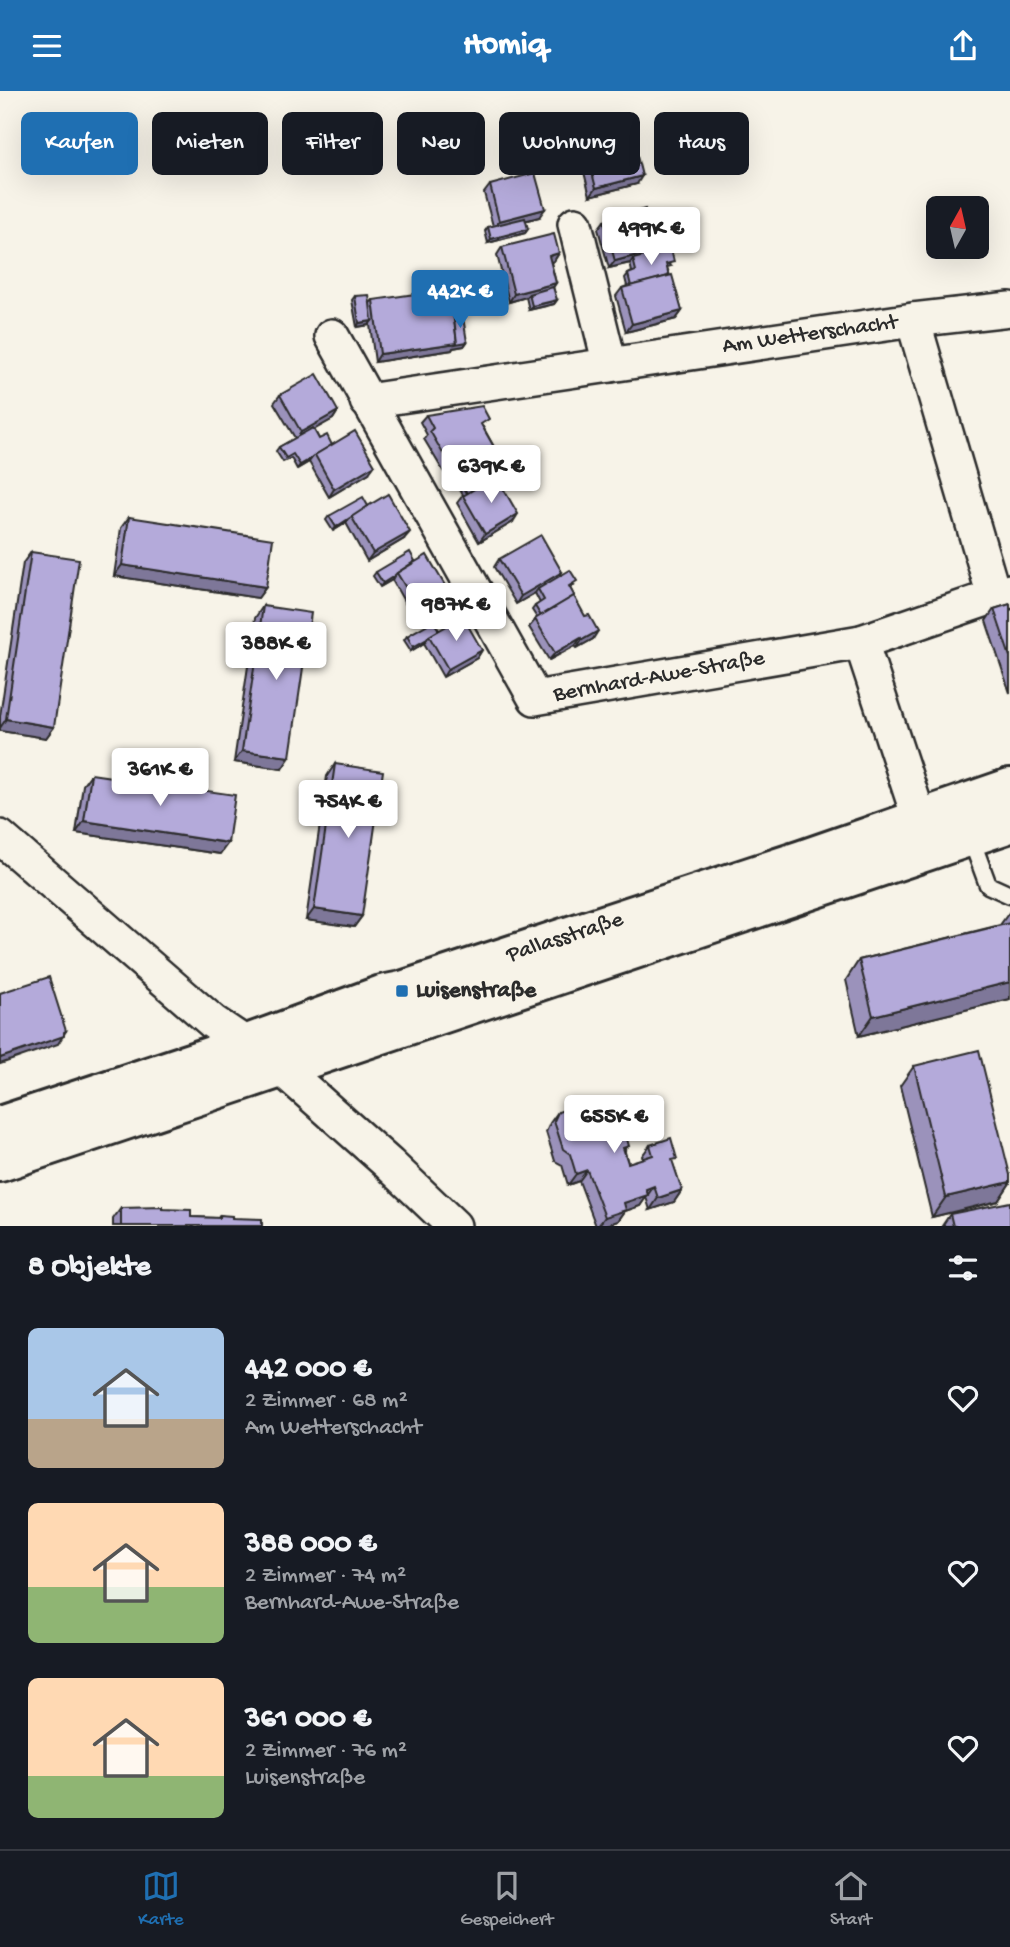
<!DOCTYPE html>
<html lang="de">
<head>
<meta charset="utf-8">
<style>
  :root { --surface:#171b24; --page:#20242c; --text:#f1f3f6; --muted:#9ea1a6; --line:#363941; --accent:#1f6fb2 }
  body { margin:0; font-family:"Gochi Hand",sans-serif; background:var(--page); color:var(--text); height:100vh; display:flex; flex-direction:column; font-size:26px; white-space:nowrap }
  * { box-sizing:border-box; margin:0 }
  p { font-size:23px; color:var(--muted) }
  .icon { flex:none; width:38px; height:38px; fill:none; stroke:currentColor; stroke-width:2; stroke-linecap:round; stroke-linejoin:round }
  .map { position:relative; height:1135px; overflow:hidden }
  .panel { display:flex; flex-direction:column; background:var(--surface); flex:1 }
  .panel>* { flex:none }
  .guide { position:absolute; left:21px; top:21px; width:970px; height:63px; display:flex; gap:14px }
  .needle { width:46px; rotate:8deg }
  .buttons { position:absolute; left:926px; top:105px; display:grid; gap:14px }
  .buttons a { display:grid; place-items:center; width:63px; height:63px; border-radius:10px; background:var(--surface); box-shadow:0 7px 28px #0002; font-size:35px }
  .price { position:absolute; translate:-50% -60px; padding:0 16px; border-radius:7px; background:#fff; color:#222; font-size:23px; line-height:46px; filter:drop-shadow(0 2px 4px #0008) }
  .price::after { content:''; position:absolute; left:50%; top:42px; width:21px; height:16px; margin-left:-10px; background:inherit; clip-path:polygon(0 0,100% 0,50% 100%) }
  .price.selected { background:var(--accent); color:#fff }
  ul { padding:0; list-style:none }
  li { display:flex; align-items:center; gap:21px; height:175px; padding:0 28px }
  li span { display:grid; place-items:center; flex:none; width:196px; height:140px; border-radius:10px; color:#555 }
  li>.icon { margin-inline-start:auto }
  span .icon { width:84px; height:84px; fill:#fffc; stroke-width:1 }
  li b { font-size:30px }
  h2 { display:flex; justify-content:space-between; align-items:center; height:84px; padding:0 28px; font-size:30px }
  .tag { padding:0 24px; border-radius:10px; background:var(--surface); box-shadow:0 7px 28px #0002; font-size:24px; line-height:63px }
  .tag.selected { background:var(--accent); color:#fff }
  header { display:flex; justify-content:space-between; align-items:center; height:91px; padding:0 28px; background:var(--accent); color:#fff; font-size:32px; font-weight:800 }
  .menu { display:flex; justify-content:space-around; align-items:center; height:98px; border-top:2px solid var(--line); background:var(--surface); font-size:19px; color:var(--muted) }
  .menu a { display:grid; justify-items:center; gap:4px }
  .menu .selected { color:var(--accent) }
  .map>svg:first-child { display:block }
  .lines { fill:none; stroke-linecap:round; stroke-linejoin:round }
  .lane-casing { stroke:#2b2b2b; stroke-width:21 }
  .street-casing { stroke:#2b2b2b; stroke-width:38 }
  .secondary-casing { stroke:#2b2b2b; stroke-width:44 }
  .lane { stroke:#f7f3e8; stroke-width:16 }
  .street { stroke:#f7f3e8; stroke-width:33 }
  .secondary { stroke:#f7f3e8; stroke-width:38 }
  .wall { fill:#9b92bb; stroke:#2b2b2b; stroke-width:2 }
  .shaded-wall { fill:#7e7799; stroke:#2b2b2b; stroke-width:2 }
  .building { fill:#b4aada; stroke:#2b2b2b; stroke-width:2 }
  .poi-dot { fill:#1f6fb2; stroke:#f7f3e8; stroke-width:2.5 }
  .labels { text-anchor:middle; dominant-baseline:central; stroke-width:5; stroke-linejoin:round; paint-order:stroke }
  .street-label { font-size:23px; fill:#2b2b2b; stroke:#f7f3e8 }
  .poi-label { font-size:23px; font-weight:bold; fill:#2b2b2b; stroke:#f7f3e8; text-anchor:start }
</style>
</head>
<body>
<header><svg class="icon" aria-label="menu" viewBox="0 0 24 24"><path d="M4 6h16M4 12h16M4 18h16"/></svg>Homiq<svg class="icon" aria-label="share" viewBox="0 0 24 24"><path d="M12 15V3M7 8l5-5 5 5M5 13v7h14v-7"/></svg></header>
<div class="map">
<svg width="1010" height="1135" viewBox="0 0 1010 1135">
  <rect width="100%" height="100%" fill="#f7f3e8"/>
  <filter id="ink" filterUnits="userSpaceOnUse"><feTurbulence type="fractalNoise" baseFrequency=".0143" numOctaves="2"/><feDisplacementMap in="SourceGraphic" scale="14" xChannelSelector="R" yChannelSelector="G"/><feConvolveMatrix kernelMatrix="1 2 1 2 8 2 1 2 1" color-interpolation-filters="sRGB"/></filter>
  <g filter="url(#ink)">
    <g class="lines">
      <defs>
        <polyline id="lane" points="970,745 988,794 1010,804"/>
        <g id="street">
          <polyline points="575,133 610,274"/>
          <polyline points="913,229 994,505"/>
          <polyline points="332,245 535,607 861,551 1010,500"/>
          <polyline points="367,310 913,229 1010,218"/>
          <polyline points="861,551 927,751"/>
          <polyline points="0,746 213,931 280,976 389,1073 454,1135"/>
        </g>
        <g id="secondary">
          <polyline points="0,1035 245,954 382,904 402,900 802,769 1010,697"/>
          <polyline points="0,1071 1010,732"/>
        </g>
      </defs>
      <use href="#lane" class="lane-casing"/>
      <use href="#street" class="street-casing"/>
      <use href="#secondary" class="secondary-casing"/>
      <use href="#lane" class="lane"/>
      <use href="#street" class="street"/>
      <use href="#secondary" class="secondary"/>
    </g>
    <g class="wall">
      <polygon points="588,66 637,93 590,105 582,73"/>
      <polygon points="490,94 539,126 525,129 528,138 525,142 488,152 485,140 488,136 493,135 484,102"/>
      <polygon points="604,130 671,175 667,176 682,220 676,228 626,241 616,205 622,197 627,195 625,187 628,183 632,181 630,172 609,177 598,138"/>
      <polygon points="502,156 559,162 554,170 551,171 556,192 553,196 557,209 554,213 529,219 526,206 509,211 497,164"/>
      <polygon points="355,205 370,212 373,209 454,227 467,251 464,255 453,257 452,259 375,271 370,234 357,236 352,209"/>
      <polygon points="280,304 338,320 333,328 314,338 319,348 332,354 369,382 329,406 309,371 297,378 291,367 283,371 276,360 279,356 295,347 274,312"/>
      <polygon points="426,324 483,336 494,356 487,365 498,388 513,431 479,451 457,412 463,404 452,385 448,388 424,348 427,344 420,331"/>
      <polygon points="368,415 404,448 367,470 346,432 333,440 326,429 329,425"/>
      <polygon points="129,426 266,496 258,507 114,485 121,437"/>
      <polygon points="31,461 54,636 46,647 0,640 0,625 23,472"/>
      <polygon points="499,468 562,481 559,486 574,494 570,497 593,548 577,557 575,555 549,569 529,536 537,527 532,519 535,515 540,512 535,502 516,513 494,476"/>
      <polygon points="415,470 450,503 444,511 414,528 392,489 380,496 373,485 376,481"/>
      <polygon points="1010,513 1010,602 986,530 994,518"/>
      <polygon points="263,515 282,678 234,671 255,527"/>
      <polygon points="439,539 482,559 477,567 443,586 424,552 411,560 404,549 407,545"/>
      <polygon points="335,673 362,825 354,836 306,829 327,685"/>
      <polygon points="91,683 220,763 76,742 83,694"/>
      <polygon points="1010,820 1010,908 859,945 846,889 859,869 1000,834"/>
      <polygon points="914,975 1010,1084 1010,1092 998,1110 932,1126 900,995"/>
      <polygon points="558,1021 626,1044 625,1061 628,1072 643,1068 642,1065 650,1054 673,1073 682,1099 674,1111 650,1119 646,1106 640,1115 625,1120 618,1130 603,1135 596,1135 579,1090 568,1094 562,1074 555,1070 546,1041 550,1032"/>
      <polygon points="121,1117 162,1118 191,1126 218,1127 220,1124 262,1135 113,1135 113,1128"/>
      <polygon points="950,1123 1010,1135 942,1135"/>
    </g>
    <g class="shaded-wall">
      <polygon points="642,85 637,93 590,105 596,97"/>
      <polygon points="545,118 539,126 494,138 499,130"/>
      <polygon points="528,138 525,142 488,152 491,148"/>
      <polygon points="656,159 650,167 633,168 630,172 609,177 615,170"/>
      <polygon points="559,162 554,170 544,173 549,165"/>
      <polygon points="556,192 551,200 529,203 526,206 509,211 514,203"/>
      <polygon points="557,209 554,213 529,219 532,215"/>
      <polygon points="682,220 676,228 626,241 632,233"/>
      <polygon points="372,230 369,234 357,236 359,232"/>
      <polygon points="467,251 464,255 453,257 452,259 375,271 380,263 457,252"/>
      <polygon points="338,320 333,328 296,349 301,341"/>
      <polygon points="494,356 489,363 455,383 454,382 452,385 448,388 453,380"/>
      <polygon points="312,367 309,371 297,378 300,374"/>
      <polygon points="375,374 369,382 329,406 334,398"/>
      <polygon points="518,423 513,431 479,451 485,443"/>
      <polygon points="349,428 346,432 333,440 336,436"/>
      <polygon points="410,441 404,448 367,470 373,462"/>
      <polygon points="122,474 266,496 258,507 114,485"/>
      <polygon points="562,481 557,489 538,498 535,502 516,513 521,505"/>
      <polygon points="394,485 392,489 380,496 383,492"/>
      <polygon points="450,503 444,511 414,528 420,520"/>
      <polygon points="598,540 593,548 577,557 582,549"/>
      <polygon points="581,547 575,555 549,569 555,562"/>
      <polygon points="427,548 424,552 411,560 413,556"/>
      <polygon points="482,559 477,567 443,586 448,578"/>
      <polygon points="6,628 54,636 46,647 0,640 0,637"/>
      <polygon points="242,660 290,666 282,678 234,671"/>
      <polygon points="84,730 228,752 220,763 76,742"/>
      <polygon points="314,818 362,825 354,836 306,829"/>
      <polygon points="1010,891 1010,908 859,945 873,925"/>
      <polygon points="66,940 58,953 0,973 0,967"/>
      <polygon points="587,1079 579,1090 568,1094 576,1083"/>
      <polygon points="1010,1091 1010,1092 998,1110 932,1126 946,1106"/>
      <polygon points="654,1095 640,1115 625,1120 618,1130 603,1135 598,1135 605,1126 624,1112 646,1098"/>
      <polygon points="682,1099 674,1111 650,1119 658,1107"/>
    </g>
    <g class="building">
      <polygon points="634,53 642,85 596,97 588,66"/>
      <polygon points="535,82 545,118 499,130 490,94"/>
      <polygon points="645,118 656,159 615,170 604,130"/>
      <polygon points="525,127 528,138 491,148 488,136"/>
      <polygon points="554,143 559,162 549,165 556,192 514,203 502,156"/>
      <polygon points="671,158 674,171 666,173 669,185 631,195 628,183 636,180 633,168"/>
      <polygon points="672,184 682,220 632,233 622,197"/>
      <polygon points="553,196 557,209 532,215 529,203"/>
      <polygon points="450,198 457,252 380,263 373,209"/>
      <polygon points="369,204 372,230 359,232 355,205"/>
      <polygon points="463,226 467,251 456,253 457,252 454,227"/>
      <polygon points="317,283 338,320 301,341 280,304"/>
      <polygon points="482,315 489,328 481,333 494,356 453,380 430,340 433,337 426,324"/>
      <polygon points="313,337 319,348 327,344 332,354 315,364 312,367 300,374 293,363 286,367 279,356"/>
      <polygon points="355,340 375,374 334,398 315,364"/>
      <polygon points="486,363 501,384 497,387 496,385 467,402 454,382"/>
      <polygon points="496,385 518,423 485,443 463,405"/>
      <polygon points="388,403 410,441 373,462 351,425"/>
      <polygon points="363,406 368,415 336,436 329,425"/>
      <polygon points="129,426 273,448 266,496 122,474"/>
      <polygon points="541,444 562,481 521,505 499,468"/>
      <polygon points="31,461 79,468 54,636 6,628"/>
      <polygon points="410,461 415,470 397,482 394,485 383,492 376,481"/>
      <polygon points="427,464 450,503 420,520 397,482"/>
      <polygon points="570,479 577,490 569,495 575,506 574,505 541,525 535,515 544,509 538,498"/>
      <polygon points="574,505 585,525 589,524 598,540 582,549 581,547 555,562 535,528"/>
      <polygon points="1010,513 1010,566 994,518"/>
      <polygon points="263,515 311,522 290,666 242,660"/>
      <polygon points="463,526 482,559 448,578 429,545"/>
      <polygon points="433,530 439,539 429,545 427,548 413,556 407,545"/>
      <polygon points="335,673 383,680 362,825 314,818"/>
      <polygon points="91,683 235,704 228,752 84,730"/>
      <polygon points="1010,832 1010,891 873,925 859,869"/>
      <polygon points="49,886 66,940 64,941 64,945 0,967 0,902"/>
      <polygon points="979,959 1010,1084 1010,1091 946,1106 914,975"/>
      <polygon points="621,1006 631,1036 624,1038 629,1055 623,1057 628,1072 653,1064 650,1054 671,1047 677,1068 672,1069 682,1099 658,1107 654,1095 646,1098 648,1104 624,1112 626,1119 605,1126 587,1079 576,1083 570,1063 563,1058 554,1030 558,1021 591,1010 598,1013"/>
      <polygon points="1010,1111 1010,1135 953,1135 950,1123"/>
      <polygon points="162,1116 162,1118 191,1119 191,1126 220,1127 220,1124 232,1125 232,1127 262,1128 262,1135 121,1135 121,1117"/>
    </g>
  </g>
  <rect class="poi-dot" x="395" y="893" width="14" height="14" rx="3.5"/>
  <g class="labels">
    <g class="street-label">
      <text transform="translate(810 244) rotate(-8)">Am Wetterschacht</text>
      <text transform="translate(659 586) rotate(-10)">Bernhard-Awe-Straße</text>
      <text transform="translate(565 847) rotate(-18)">Pallasstraße</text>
    </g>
    <g class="poi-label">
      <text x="416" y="900">Luisenstraße</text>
    </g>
  </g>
</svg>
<div class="buttons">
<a><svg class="needle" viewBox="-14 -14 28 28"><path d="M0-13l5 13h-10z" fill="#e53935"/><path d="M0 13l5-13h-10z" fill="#9ea1a6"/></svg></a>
</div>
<b class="price" style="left:651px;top:176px">499K €</b>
<b class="price selected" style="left:460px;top:239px">442K €</b>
<b class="price" style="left:491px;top:414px">639K €</b>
<b class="price" style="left:456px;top:552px">987K €</b>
<b class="price" style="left:276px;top:591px">388K €</b>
<b class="price" style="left:160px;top:717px">361K €</b>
<b class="price" style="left:348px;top:749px">754K €</b>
<b class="price" style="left:614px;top:1064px">655K €</b>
<div class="guide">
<a class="tag selected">Kaufen</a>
<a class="tag">Mieten</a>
<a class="tag">Filter</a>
<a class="tag">Neu</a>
<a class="tag">Wohnung</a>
<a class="tag">Haus</a>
</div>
</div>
<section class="panel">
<h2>8 Objekte<svg class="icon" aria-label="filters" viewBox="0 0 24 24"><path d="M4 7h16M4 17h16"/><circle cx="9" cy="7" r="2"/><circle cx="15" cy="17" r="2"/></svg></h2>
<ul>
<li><span style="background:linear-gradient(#a9c7e8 65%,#b9a48a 0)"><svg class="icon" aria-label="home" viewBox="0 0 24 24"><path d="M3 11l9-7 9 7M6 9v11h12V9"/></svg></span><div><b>442 000 €</b><p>2 Zimmer · 68 m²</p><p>Am Wetterschacht</p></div><svg class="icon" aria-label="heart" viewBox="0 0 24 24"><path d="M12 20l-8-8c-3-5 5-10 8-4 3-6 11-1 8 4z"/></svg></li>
<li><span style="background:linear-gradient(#ffd9b3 60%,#8fb573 0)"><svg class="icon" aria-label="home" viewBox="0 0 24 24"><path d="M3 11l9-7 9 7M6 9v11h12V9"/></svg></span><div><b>388 000 €</b><p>2 Zimmer · 74 m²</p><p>Bernhard-Awe-Straße</p></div><svg class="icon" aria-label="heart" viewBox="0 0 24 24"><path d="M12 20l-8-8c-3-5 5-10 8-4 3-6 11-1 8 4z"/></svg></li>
<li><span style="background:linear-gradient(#ffd9b3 70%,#8fb573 0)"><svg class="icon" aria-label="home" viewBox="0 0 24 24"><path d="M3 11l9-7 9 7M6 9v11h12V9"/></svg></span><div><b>361 000 €</b><p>2 Zimmer · 76 m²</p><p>Luisenstraße</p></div><svg class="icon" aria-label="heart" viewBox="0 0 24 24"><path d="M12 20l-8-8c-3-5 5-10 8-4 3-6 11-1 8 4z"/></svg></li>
</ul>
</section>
<nav class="menu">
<a class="selected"><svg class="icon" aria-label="map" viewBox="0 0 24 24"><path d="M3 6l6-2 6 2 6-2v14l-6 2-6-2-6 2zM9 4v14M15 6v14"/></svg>Karte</a>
<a><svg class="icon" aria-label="saved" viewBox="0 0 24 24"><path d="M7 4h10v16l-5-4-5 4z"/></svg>Gespeichert</a>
<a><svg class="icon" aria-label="home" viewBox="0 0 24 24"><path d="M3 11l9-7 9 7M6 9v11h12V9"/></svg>Start</a>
</nav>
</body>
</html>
